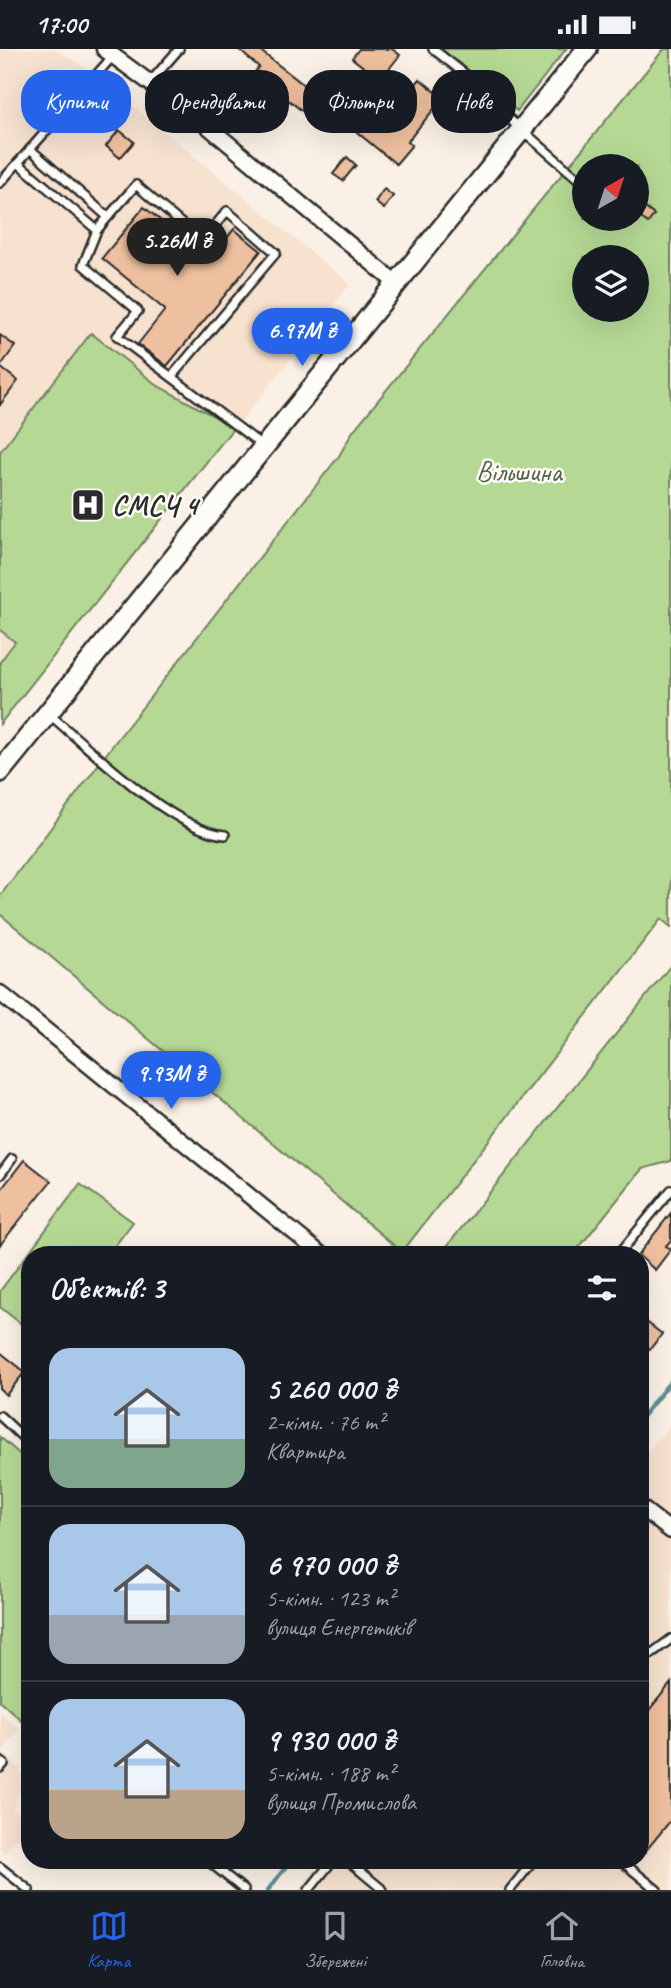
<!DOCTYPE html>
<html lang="uk">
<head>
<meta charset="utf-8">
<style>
  :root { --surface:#171b24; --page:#20242c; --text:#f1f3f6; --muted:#9ea1a6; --line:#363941; --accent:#2563eb }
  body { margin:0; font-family:Caveat,sans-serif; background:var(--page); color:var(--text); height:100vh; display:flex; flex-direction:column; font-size:26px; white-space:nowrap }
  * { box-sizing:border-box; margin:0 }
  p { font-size:23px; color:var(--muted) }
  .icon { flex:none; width:38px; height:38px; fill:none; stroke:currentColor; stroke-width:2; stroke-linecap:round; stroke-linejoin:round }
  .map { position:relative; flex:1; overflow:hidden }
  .drawer { position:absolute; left:21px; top:1197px; width:628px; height:623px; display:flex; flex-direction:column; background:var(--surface); border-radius:28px; box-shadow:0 7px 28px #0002 }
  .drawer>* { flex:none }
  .banner { position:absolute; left:21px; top:21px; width:630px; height:63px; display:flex; gap:14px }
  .needle { width:46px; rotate:39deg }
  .controls { position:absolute; left:572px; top:105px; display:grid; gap:14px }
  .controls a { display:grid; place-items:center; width:77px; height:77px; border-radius:50%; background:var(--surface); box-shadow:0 7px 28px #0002; font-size:35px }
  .price { position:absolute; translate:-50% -60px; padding:0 16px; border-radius:24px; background:var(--accent); color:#fff; font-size:23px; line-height:46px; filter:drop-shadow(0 2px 4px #0008) }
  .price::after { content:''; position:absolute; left:50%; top:42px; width:21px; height:16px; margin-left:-10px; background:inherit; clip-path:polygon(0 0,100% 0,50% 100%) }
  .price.active { background:#222; color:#fff }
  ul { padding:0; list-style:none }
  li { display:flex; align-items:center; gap:21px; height:175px; padding:0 28px }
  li+li { border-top:2px solid var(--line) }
  li span { display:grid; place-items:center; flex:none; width:196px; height:140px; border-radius:21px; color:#555 }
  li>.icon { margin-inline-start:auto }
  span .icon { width:84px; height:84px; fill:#fffc; stroke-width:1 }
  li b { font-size:30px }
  h2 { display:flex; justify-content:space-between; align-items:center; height:84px; padding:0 28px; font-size:30px }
  .tag { padding:0 24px; border-radius:28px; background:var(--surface); box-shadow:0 7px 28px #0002; font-size:24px; line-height:63px }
  .tag.active { background:var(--accent); color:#fff }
  .status { display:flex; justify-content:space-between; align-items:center; height:49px; padding:0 35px; background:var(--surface); direction:ltr }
  .status svg { height:19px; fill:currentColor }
  .dock { display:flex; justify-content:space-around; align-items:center; height:98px; border-top:2px solid var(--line); background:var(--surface); font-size:19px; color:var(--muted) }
  .dock a { display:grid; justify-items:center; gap:4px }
  .dock .active { color:var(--accent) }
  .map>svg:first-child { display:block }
  .built { fill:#f7e2d0 }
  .green { fill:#b5d994; stroke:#708260; stroke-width:2; fill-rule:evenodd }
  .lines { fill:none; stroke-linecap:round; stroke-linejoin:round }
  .stream { stroke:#5e8f94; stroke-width:4.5 }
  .building { fill:#efc09f; stroke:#2b2b2b; stroke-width:2 }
  .service-casing { stroke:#2b2b2b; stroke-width:12 }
  .minor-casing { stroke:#2b2b2b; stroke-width:19 }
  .secondary-casing { stroke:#2b2b2b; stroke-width:24 }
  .service { stroke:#fdfcf7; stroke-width:7 }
  .minor { stroke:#fdfcf7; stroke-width:14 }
  .secondary { stroke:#fdfcf7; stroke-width:19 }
  .labels { text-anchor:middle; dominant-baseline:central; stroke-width:5; stroke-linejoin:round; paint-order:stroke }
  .park-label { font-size:28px; fill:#545f4a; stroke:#fdfcf7 }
  .poi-label { font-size:28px; font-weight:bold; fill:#2b2b2b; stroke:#fdfcf7; text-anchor:start }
</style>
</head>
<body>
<div class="status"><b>17:00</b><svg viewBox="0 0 49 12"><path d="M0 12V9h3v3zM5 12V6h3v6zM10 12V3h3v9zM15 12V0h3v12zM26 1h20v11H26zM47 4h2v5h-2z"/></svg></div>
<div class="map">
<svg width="671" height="1841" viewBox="0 0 671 1841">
  <rect width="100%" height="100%" fill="#faf0e5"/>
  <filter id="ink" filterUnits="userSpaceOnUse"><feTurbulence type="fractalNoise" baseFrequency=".0143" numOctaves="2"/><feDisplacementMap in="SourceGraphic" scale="14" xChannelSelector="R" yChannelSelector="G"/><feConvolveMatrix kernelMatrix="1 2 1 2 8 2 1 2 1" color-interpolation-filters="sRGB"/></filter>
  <g filter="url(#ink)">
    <g class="built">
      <polygon points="0,0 55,0 89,21 350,235 0,677"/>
      <polygon points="671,1374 671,1841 299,1841 322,1811 640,1811 641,1412"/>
      <polygon points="0,1663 19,1680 2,1703 20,1720 22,1734 13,1760 28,1776 5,1804 0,1800"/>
    </g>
    <g class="green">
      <polygon points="441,0 566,0 517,62"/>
      <path d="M 664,0 L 671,0 L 671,878 L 661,870 L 402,1203 L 0,865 L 0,847 L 116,692 L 339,407 L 353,382 ZM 584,117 L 637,117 L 637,170 L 584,170 ZM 584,208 L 637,208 L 637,261 L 584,261 Z"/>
      <polygon points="91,284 158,337 234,378 0,675 0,613 15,593 0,581 0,403"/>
      <polygon points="671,916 671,1112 642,1120 573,1206 440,1206"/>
      <polygon points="80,1135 133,1173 108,1206 30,1206 30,1282 0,1258 0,1242"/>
      <polygon points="0,1388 30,1414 30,1679 0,1652"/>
    </g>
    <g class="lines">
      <g class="stream">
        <polyline points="640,1370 671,1332"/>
        <polyline points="268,1841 291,1811"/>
      </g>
    </g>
    <g class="building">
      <polygon points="238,0 258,0 318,47 305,64 254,24 259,18"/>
      <polygon points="359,0 392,0 400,6 380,31 352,9"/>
      <polygon points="420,30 443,49 407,93 412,96 396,115 321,54 338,35 384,73"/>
      <polygon points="119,81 134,93 120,109 106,97"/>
      <polygon points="347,108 356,116 343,132 333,125"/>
      <polygon points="384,140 393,147 384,160 375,153"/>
      <polygon points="144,158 209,211 234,180 261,202 167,317 138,295 165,261 102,209"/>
      <polygon points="644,158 654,166 648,174 638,167"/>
      <polygon points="0,286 15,297 0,318"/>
      <polygon points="0,318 18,332 0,356"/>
      <polygon points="24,1111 51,1132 0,1196 0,1142"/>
      <polygon points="671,1164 671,1191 666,1197 671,1200 655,1221 638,1206"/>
      <polygon points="640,1268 662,1285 650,1300 640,1292"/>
      <polygon points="0,1303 25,1323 6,1346 0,1340"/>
      <polygon points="671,1634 671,1771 640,1809 640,1672"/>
    </g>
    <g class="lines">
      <defs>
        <g id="service">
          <polyline points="433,0 479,36 506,67 584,135"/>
          <polyline points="151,32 179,0"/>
          <polyline points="18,114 97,181 108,168 30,100"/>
          <polyline points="0,134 113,7"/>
          <polyline points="108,168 136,136 202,192 227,162 276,204 172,327"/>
          <polyline points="97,181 83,216 138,262 117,287 263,397"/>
          <path d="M 49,665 C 89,699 174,782 225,786"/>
          <polyline points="0,1126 12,1110"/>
          <polyline points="618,1206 671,1141"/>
          <polyline points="0,1367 30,1395"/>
          <polyline points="640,1613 671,1590"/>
          <polyline points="0,1712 4,1715 0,1719"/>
          <polyline points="207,1811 244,1841"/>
          <polyline points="347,1811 383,1841"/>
          <polyline points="620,1811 657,1841"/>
          <polyline points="0,1818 29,1841"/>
          <polyline points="309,1841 333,1811"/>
          <polyline points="510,1841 534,1811"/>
        </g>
        <g id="minor">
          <polyline points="104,0 199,70 396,234"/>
          <polyline points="0,944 322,1206"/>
          <polyline points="640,1458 671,1482"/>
        </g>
        <polyline id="secondary" points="0,723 587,0"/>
      </defs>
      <use href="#service" class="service-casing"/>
      <use href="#minor" class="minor-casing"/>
      <use href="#secondary" class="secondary-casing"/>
      <use href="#service" class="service"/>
      <use href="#minor" class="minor"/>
      <use href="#secondary" class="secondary"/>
    </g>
  </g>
  <defs>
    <symbol id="hospital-square" viewBox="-11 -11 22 22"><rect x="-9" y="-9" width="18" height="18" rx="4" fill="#2b2b2b" stroke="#fdfcf7"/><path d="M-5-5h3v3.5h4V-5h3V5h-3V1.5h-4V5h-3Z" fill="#fff"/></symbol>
  </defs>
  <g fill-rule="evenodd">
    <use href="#hospital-square" x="69" y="437" width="38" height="38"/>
  </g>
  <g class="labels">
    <g class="park-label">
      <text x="519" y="422">Вільшина</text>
    </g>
    <g class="poi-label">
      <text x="112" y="456">СМСЧ 4</text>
    </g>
  </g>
</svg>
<div class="controls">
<a><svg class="needle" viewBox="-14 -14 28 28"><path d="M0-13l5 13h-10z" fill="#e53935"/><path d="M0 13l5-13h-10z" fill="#9ea1a6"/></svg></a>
<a><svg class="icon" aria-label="layers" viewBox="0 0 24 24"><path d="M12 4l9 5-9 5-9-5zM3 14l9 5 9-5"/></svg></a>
</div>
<b class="price active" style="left:177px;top:229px">5.26M ₴</b>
<b class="price" style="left:302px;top:319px">6.97M ₴</b>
<b class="price" style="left:171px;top:1062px">9.93M ₴</b>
<div class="banner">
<a class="tag active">Купити</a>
<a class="tag">Орендувати</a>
<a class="tag">Фільтри</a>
<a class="tag">Нове</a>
</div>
<section class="drawer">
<h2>Об’єктів: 3<svg class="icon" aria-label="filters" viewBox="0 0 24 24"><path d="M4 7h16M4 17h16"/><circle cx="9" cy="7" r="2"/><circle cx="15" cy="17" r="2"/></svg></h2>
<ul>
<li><span style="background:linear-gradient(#a9c7e8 65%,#7fa58c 0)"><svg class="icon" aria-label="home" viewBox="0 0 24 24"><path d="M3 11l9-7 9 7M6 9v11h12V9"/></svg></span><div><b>5 260 000 ₴</b><p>2-кімн. · 76 m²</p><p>Квартира</p></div></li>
<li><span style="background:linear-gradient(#a9c7e8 65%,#9aa5b1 0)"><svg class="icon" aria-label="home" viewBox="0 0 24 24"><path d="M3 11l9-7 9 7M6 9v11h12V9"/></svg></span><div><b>6 970 000 ₴</b><p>5-кімн. · 123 m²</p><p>вулиця Енергетиків</p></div></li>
<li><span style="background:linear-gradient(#a9c7e8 65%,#b9a48a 0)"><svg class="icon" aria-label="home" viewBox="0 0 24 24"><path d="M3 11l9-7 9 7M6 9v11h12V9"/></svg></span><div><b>9 930 000 ₴</b><p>5-кімн. · 188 m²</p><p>вулиця Промислова</p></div></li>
</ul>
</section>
</div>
<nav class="dock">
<a class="active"><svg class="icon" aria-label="map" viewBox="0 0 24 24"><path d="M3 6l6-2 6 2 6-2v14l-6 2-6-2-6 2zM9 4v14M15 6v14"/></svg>Карта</a>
<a><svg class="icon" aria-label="saved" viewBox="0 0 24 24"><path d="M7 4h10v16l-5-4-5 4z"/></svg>Збережені</a>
<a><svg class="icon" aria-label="home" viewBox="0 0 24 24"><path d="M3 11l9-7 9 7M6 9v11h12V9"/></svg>Головна</a>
</nav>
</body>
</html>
